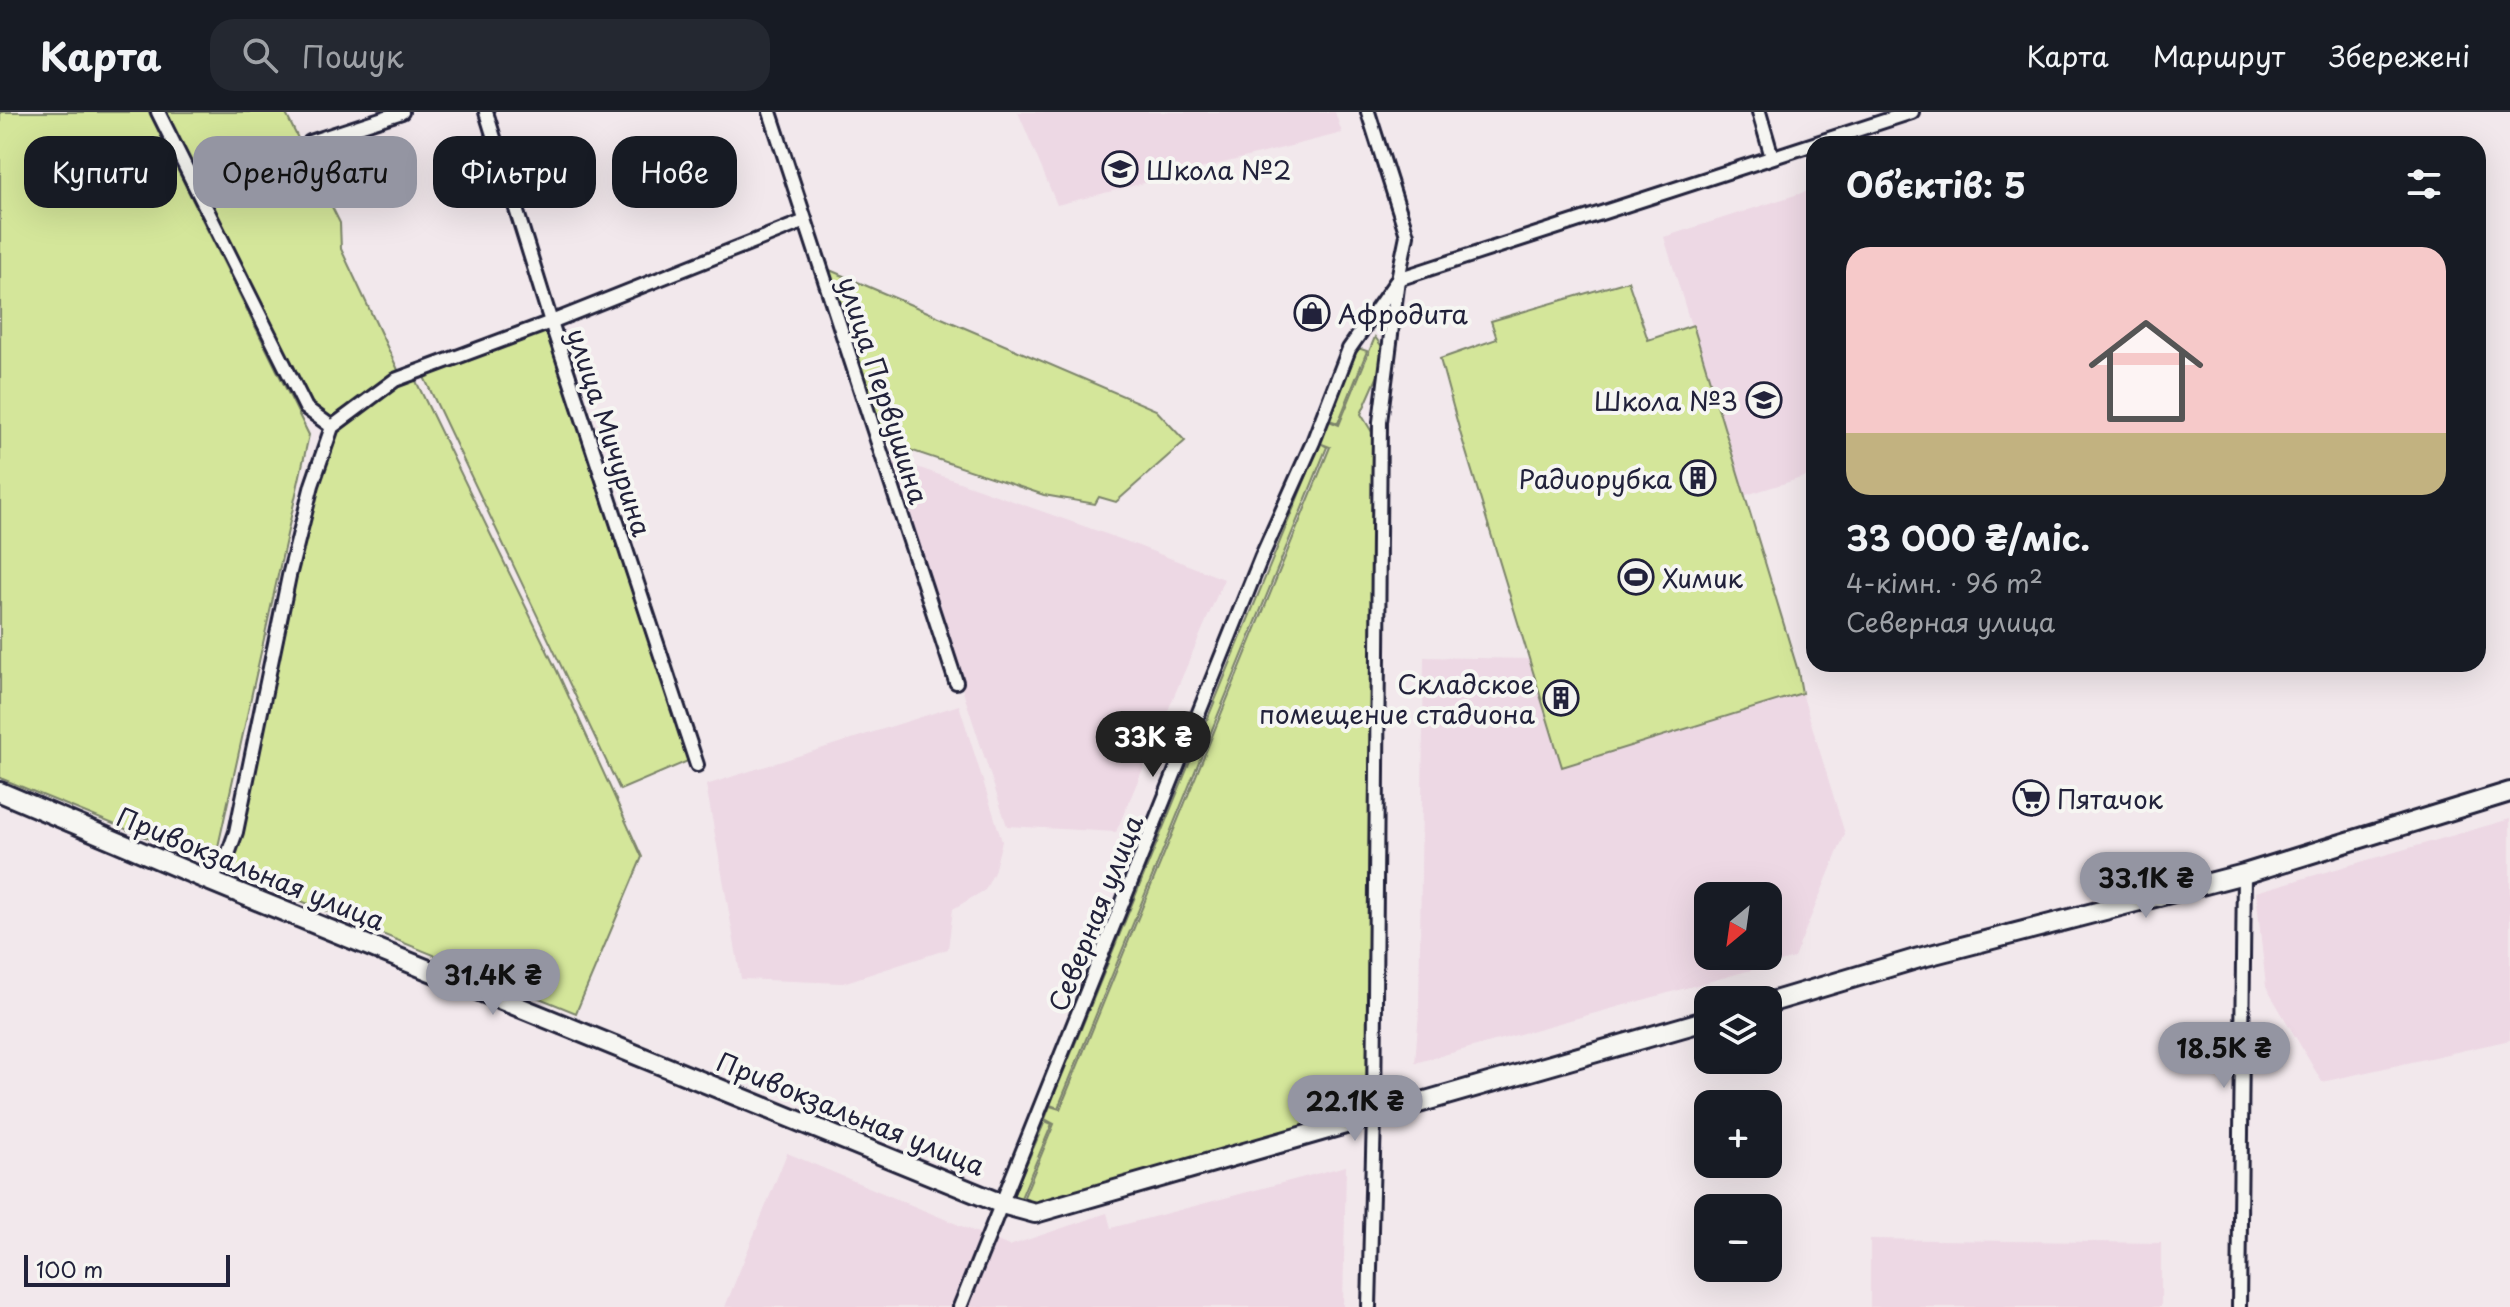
<!DOCTYPE html>
<html lang="uk">
<head>
<meta charset="utf-8">
<style>
  :root { --surface:#171b24; --page:#242831; --text:#f1f3f6; --muted:#9ea1a6; --line:#363941; --accent:#9495a2 }
  body { margin:0; font-family:"Playpen Sans",sans-serif; background:var(--page); color:var(--text); height:100vh; display:flex; flex-direction:column; font-size:30px; white-space:nowrap }
  * { box-sizing:border-box; margin:0 }
  p { font-size:26px; color:var(--muted) }
  .icon { flex:none; width:44px; height:44px; fill:none; stroke:currentColor; stroke-width:2; stroke-linecap:round; stroke-linejoin:round }
  .map { position:relative; flex:1; overflow:hidden }
  .side { position:absolute; left:1806px; top:24px; width:680px; height:536px; display:flex; flex-direction:column; background:var(--surface); border-radius:24px; box-shadow:0 8px 32px #0002 }
  .side>* { flex:none }
  .hud { position:absolute; left:24px; top:24px; width:760px; height:72px; display:flex; gap:16px }
  .needle { width:52px; rotate:209deg }
  .fabs { position:absolute; left:1694px; top:770px; display:grid; gap:16px }
  .fabs a { display:grid; place-items:center; width:88px; height:88px; border-radius:16px; background:var(--surface); box-shadow:0 8px 32px #0002; font-size:40px }
  .scale { position:absolute; left:24px; bottom:20px; width:206px; box-sizing:border-box; padding-left:8px; border:4px solid #22223b; border-top:0; font-size:22px; line-height:28px; white-space:nowrap; color:#22223b; -webkit-text-stroke:6px #f6f6f2; paint-order:stroke }
  .price { position:absolute; translate:-50% -68px; padding:0 18px; border-radius:28px; background:var(--accent); color:#111; font-size:26px; line-height:52px; filter:drop-shadow(0 2px 4px #0008) }
  .price::after { content:''; position:absolute; left:50%; top:48px; width:24px; height:18px; margin-left:-12px; background:inherit; clip-path:polygon(0 0,100% 0,50% 100%) }
  .price.current { background:#222; color:#fff }
  ul { padding:0; list-style:none }
  li { display:grid; align-content:center; gap:16px; height:424px; padding:0 40px }
  li+li { border-top:2px solid var(--line) }
  li span { display:grid; place-items:center; height:248px; border-radius:24px; color:#555 }
  li>.icon { margin-inline-start:auto }
  span .icon { width:144px; height:144px; fill:#fffc; stroke-width:1 }
  li b { font-size:34px }
  h2 { display:flex; justify-content:space-between; align-items:center; height:96px; padding:0 40px; font-size:34px }
  .pill { padding:0 28px; border-radius:24px; background:var(--surface); box-shadow:0 8px 32px #0002; font-size:28px; line-height:72px }
  .pill.current { background:var(--accent); color:#111 }
  header { display:flex; align-items:center; gap:48px; box-sizing:border-box; height:112px; padding:0 40px; background:var(--surface); border-bottom:2px solid var(--line) }
  header strong { font-size:38px }
  nav { display:flex; gap:44px; margin-inline-start:auto; font-size:28px }
  .search { width:560px; height:72px; background:var(--page); display:flex; align-items:center; gap:20px; box-sizing:border-box; padding:0 28px; border-radius:24px; color:var(--muted); font-size:30px }
  .map>svg:first-child { display:block }
  .built { fill:#edd8e4; fill-rule:evenodd }
  .green { fill:#d4e69a; stroke:#7b846a; stroke-width:2 }
  .lines { fill:none; stroke-linecap:round; stroke-linejoin:round }
  .street-casing { stroke:#22223b; stroke-width:18 }
  .secondary-casing { stroke:#22223b; stroke-width:24 }
  .street { stroke:#f6f6f2; stroke-width:12 }
  .secondary { stroke:#f6f6f2; stroke-width:18 }
  .labels { text-anchor:middle; dominant-baseline:central; stroke-width:8; stroke-linejoin:round; paint-order:stroke }
  .poi-label { font-size:26px; fill:#22223b; stroke:#f6f6f2; text-anchor:start }
  .street-label { font-size:26px; fill:#22223b; stroke:#f6f6f2 }
</style>
</head>
<body>
<header>
<strong>Карта</strong>
<div class="search"><svg class="icon" aria-label="search" viewBox="0 0 24 24"><circle cx="10" cy="10" r="6"/><path d="M15 15l6 6"/></svg>Пошук</div>
<nav><a>Карта</a><a>Маршрут</a><a>Збережені</a></nav>
</header>
<div class="map">
<svg width="2510" height="1195" viewBox="0 0 2510 1195">
  <rect width="100%" height="100%" fill="#f2e8ec"/>
  <filter id="ink" filterUnits="userSpaceOnUse"><feTurbulence type="fractalNoise" baseFrequency=".0125" numOctaves="2"/><feDisplacementMap in="SourceGraphic" scale="16" xChannelSelector="R" yChannelSelector="G"/><feConvolveMatrix kernelMatrix="1 2 1 2 8 2 1 2 1" color-interpolation-filters="sRGB"/></filter>
  <g filter="url(#ink)">
    <g class="built">
      <polygon points="1018,0 1335,0 1342,21 1057,93"/>
      <polygon points="1814,77 1814,362 1743,384 1664,125"/>
      <polygon points="886,344 1123,428 1224,467 1116,720 1007,714"/>
      <path d="M 1424,545 L 1529,547 L 1563,655 L 1802,581 L 1845,722 L 1794,846 L 1415,951 L 1419,899 ZM 1708,784 L 1768,784 L 1768,844 L 1708,844 Z"/>
      <polygon points="959,593 1002,729 994,760 985,778 953,797 948,837 843,871 741,867 706,673"/>
      <polygon points="2510,707 2510,928 2322,970 2266,875 2256,780"/>
      <polygon points="787,1041 1009,1134 1107,1101 1111,1116 1346,1054 1343,1195 725,1195"/>
      <polygon points="1870,1127 2161,1131 2161,1195 1870,1195"/>
    </g>
    <g class="green">
      <polygon points="0,0 149,0 309,323 214,753 0,666"/>
      <polygon points="164,0 285,0 340,111 341,137 399,260 330,306 312,295"/>
      <polygon points="825,156 1156,298 1185,329 1116,390 1099,385 1095,392 1044,383 892,332 879,312"/>
      <polygon points="1628,169 1648,228 1693,213 1798,559 1802,581 1562,655 1460,320 1440,247 1497,227 1491,209"/>
      <polygon points="546,219 688,649 620,678 424,265"/>
      <polygon points="1375,225 1383,236 1380,259 1361,302 1375,325 1377,359 1366,997 1038,1095 1021,1092 1054,1012 1045,1007 1050,994 1060,997 1330,335 1322,332 1327,335 1058,996 1050,993 1329,309 1339,313"/>
      <polygon points="1358,236 1367,239 1338,311 1329,308"/>
      <polygon points="415,267 557,559 642,745 576,901 230,760 295,462 335,318 399,273"/>
      <polygon points="1045,1009 1052,1012 1021,1086 1013,1083"/>
    </g>
    <g class="lines">
      <defs>
        <g id="street">
          <polyline points="158,0 306,296 332,315"/>
          <polyline points="486,0 551,210 697,653"/>
          <polyline points="770,0 956,570"/>
          <polyline points="1368,0 1407,123 1398,167 1380,310 1374,1004 1369,1195"/>
          <polyline points="1759,0 1772,45"/>
          <polyline points="310,30 402,0"/>
          <polyline points="1398,167 1912,0"/>
          <polyline points="210,769 227,745 236,720 289,464 312,373 332,315 395,268 551,210 805,109"/>
          <polyline points="960,1195 1261,446 1313,330 1349,237 1396,170"/>
          <polyline points="2239,1195 2244,762"/>
        </g>
        <g id="secondary">
          <polyline points="0,680 210,769 1002,1092 1035,1101 1708,908"/>
          <polyline points="1768,891 1919,846 2244,762 2510,680"/>
        </g>
      </defs>
      <use href="#street" class="street-casing"/>
      <use href="#secondary" class="secondary-casing"/>
      <use href="#street" class="street"/>
      <use href="#secondary" class="secondary"/>
    </g>
  </g>
  <defs>
    <symbol id="school-ring" viewBox="-11 -11 22 22"><circle r="9.5" fill="#f6f6f2" stroke="#22223b" stroke-width="1.5"/><path d="M0-5L7-2L0 1L-7-2ZM-4 1L0 2.5L4 1V4Q0 6-4 4Z" fill="#22223b"/></symbol>
    <symbol id="shop-ring" viewBox="-11 -11 22 22"><circle r="9.5" fill="#f6f6f2" stroke="#22223b" stroke-width="1.5"/><path d="M-5-2.5h2.3a2.7 3.5 0 0 1 5.4 0H5L5.5 6h-11ZM-1.5-2.5h3a1.5 2.3 0 0 0-3 0Z" fill="#22223b"/></symbol>
    <symbol id="building-ring" viewBox="-11 -11 22 22"><circle r="9.5" fill="#f6f6f2" stroke="#22223b" stroke-width="1.5"/><path d="M-4-6H4V6H1V3H-1V6H-4ZM-2.5-4.3h1.7v1.8h-1.7ZM.8-4.3h1.7v1.8H.8ZM-2.5-1h1.7V.8h-1.7ZM.8-1h1.7V.8H.8Z" fill="#22223b"/></symbol>
    <symbol id="stadium-ring" viewBox="-11 -11 22 22"><circle r="9.5" fill="#f6f6f2" stroke="#22223b" stroke-width="1.5"/><path d="M0-5a6.5 5 0 1 0 0 10a6.5 5 0 1 0 0-10ZM-3.5-1.8h7v3.6h-7Z" fill="#22223b"/></symbol>
    <symbol id="supermarket-ring" viewBox="-11 -11 22 22"><circle r="9.5" fill="#f6f6f2" stroke="#22223b" stroke-width="1.5"/><path d="M-6-5.5h2.5l.6 2H6L4.5 2H-2.5L-4.4-4H-6ZM-1.5 3.2a1.3 1.3 0 1 0 .1 0ZM3 3.2a1.3 1.3 0 1 0 .1 0Z" fill="#22223b"/></symbol>
  </defs>
  <g fill-rule="evenodd">
    <use href="#school-ring" x="1100" y="37" width="40" height="40"/>
    <use href="#shop-ring" x="1292" y="181" width="40" height="40"/>
    <use href="#school-ring" x="1744" y="268" width="40" height="40"/>
    <use href="#building-ring" x="1678" y="346" width="40" height="40"/>
    <use href="#stadium-ring" x="1616" y="445" width="40" height="40"/>
    <use href="#building-ring" x="1541" y="566" width="40" height="40"/>
    <use href="#supermarket-ring" x="2011" y="666" width="40" height="40"/>
  </g>
  <g class="labels">
    <g class="poi-label">
      <text x="1146" y="57">Школа №2</text>
      <text x="1338" y="201">Афродита</text>
      <text x="1738" y="288" text-anchor="end">Школа №3</text>
      <text x="1672" y="366" text-anchor="end">Радиорубка</text>
      <text x="1662" y="465">Химик</text>
      <text x="1535" y="571" text-anchor="end">Складское<tspan x="1535" dy="30">помещение стадиона</tspan></text>
      <text x="2057" y="686">Пятачок</text>
    </g>
    <g class="street-label">
      <text transform="translate(884 278) rotate(72)">улица Первушина</text>
      <text transform="translate(610 320) rotate(72)">улица Мичурина</text>
      <text transform="translate(251 756) rotate(22)">Привокзальная улица</text>
      <text transform="translate(1095 801) rotate(-68)">Северная улица</text>
      <text transform="translate(851 1001) rotate(22)">Привокзальная улица</text>
    </g>
  </g>
</svg>
<div class="fabs">
<a><svg class="needle" viewBox="-14 -14 28 28"><path d="M0-13l5 13h-10z" fill="#e53935"/><path d="M0 13l5-13h-10z" fill="#9ea1a6"/></svg></a>
<a><svg class="icon" aria-label="layers" viewBox="0 0 24 24"><path d="M12 4l9 5-9 5-9-5zM3 14l9 5 9-5"/></svg></a>
<a>+</a>
<a>−</a>
</div>
<div class="scale">100 m</div>
<b class="price current" style="left:1153px;top:667px">33K ₴</b>
<b class="price" style="left:2146px;top:808px">33.1K ₴</b>
<b class="price" style="left:493px;top:905px">31.4K ₴</b>
<b class="price" style="left:2224px;top:978px">18.5K ₴</b>
<b class="price" style="left:1355px;top:1031px">22.1K ₴</b>
<div class="hud">
<a class="pill">Купити</a>
<a class="pill current">Орендувати</a>
<a class="pill">Фільтри</a>
<a class="pill">Нове</a>
</div>
<section class="side">
<h2>Об’єктів: 5<svg class="icon" aria-label="filters" viewBox="0 0 24 24"><path d="M4 7h16M4 17h16"/><circle cx="9" cy="7" r="2"/><circle cx="15" cy="17" r="2"/></svg></h2>
<ul>
<li><span style="background:linear-gradient(#f6c9c9 75%,#c2b280 0)"><svg class="icon" aria-label="home" viewBox="0 0 24 24"><path d="M3 11l9-7 9 7M6 9v11h12V9"/></svg></span><div><b>33 000 ₴/міс.</b><p>4-кімн. · 96 m²</p><p>Северная улица</p></div></li>
</ul>
</section>
</div>
</body>
</html>
